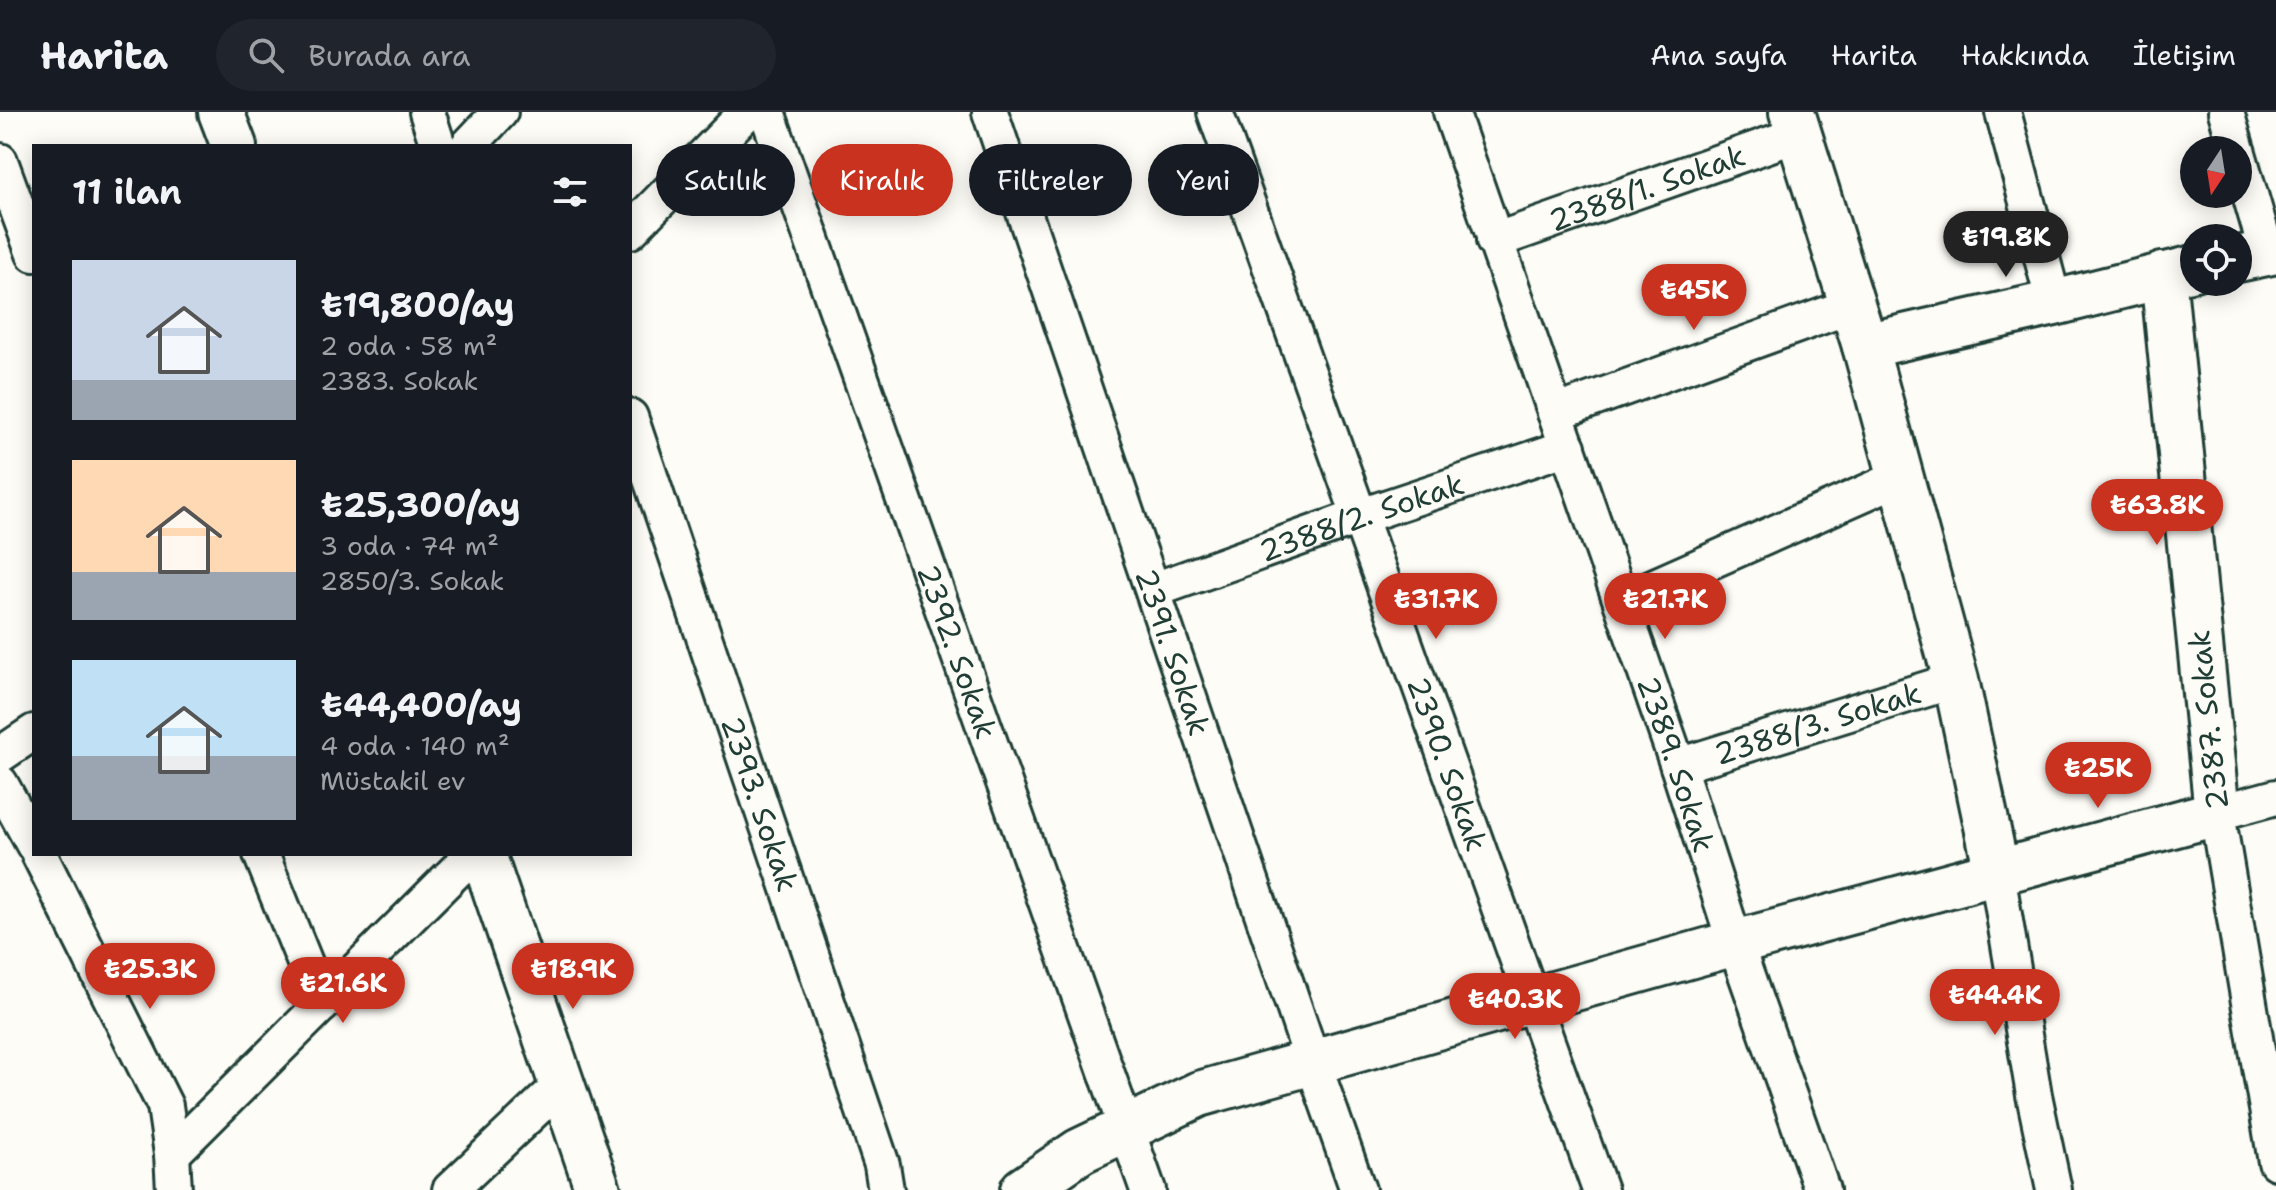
<!DOCTYPE html>
<html lang="tr">
<head>
<meta charset="utf-8">
<style>
  :root { --surface:#171b24; --page:#20242c; --text:#f1f3f6; --muted:#9ea1a6; --line:#363941; --accent:#c8321e }
  body { margin:0; font-family:"Shantell Sans",sans-serif; background:var(--page); color:var(--text); height:100vh; display:flex; flex-direction:column; font-size:30px; white-space:nowrap }
  * { box-sizing:border-box; margin:0 }
  p { font-size:26px; color:var(--muted) }
  .icon { flex:none; width:44px; height:44px; fill:none; stroke:currentColor; stroke-width:2; stroke-linecap:round; stroke-linejoin:round }
  .map { position:relative; flex:1; overflow:hidden }
  .side { position:absolute; left:32px; top:32px; width:600px; height:712px; display:flex; flex-direction:column; background:var(--surface); border-radius:0px; box-shadow:0 4px 20px #0003 }
  .side>* { flex:none }
  .banner { position:absolute; left:656px; top:32px; width:760px; height:72px; display:flex; gap:16px }
  .needle { width:52px; rotate:192deg }
  .controls { position:absolute; left:2180px; top:24px; display:grid; gap:16px }
  .controls a { display:grid; place-items:center; width:72px; height:72px; border-radius:50%; background:var(--surface); box-shadow:0 4px 20px #0003; font-size:40px }
  .price { position:absolute; translate:-50% -68px; padding:0 18px; border-radius:28px; background:var(--accent); color:#fff; font-size:26px; line-height:52px; filter:drop-shadow(0 2px 4px #0008) }
  .price::after { content:''; position:absolute; left:50%; top:48px; width:24px; height:18px; margin-left:-12px; background:inherit; clip-path:polygon(0 0,100% 0,50% 100%) }
  .price.active { background:#222; color:#fff }
  ul { padding:0; list-style:none }
  li { display:flex; align-items:center; gap:24px; height:200px; padding:0 40px }
  li span { display:grid; place-items:center; flex:none; width:224px; height:160px; border-radius:0px; color:#555 }
  li>.icon { margin-inline-start:auto }
  span .icon { width:96px; height:96px; fill:#fffc; stroke-width:1 }
  li b { font-size:34px }
  h2 { display:flex; justify-content:space-between; align-items:center; height:96px; padding:0 40px; font-size:34px }
  .tag { padding:0 28px; border-radius:36px; background:var(--surface); box-shadow:0 4px 20px #0003; font-size:28px; line-height:72px }
  .tag.active { background:var(--accent); color:#fff }
  header { display:flex; align-items:center; gap:48px; box-sizing:border-box; height:112px; padding:0 40px; background:var(--surface); border-bottom:2px solid var(--line) }
  header strong { font-size:38px }
  nav { display:flex; gap:44px; margin-inline-start:auto; font-size:28px }
  .search { width:560px; height:72px; background:var(--page); display:flex; align-items:center; gap:20px; box-sizing:border-box; padding:0 28px; border-radius:44px; color:var(--muted); font-size:30px }
  .map>svg:first-child { display:block }
  .lines { fill:none; stroke-linecap:round; stroke-linejoin:round }
  .street-casing { stroke:#1f3d34; stroke-width:40 }
  .secondary-casing { stroke:#1f3d34; stroke-width:50 }
  .street { stroke:#fdfcf7; stroke-width:34 }
  .secondary { stroke:#fdfcf7; stroke-width:44 }
  .labels { text-anchor:middle; dominant-baseline:central; stroke-width:8; stroke-linejoin:round; paint-order:stroke }
  .street-label { font-size:30px; fill:#1f3d34; stroke:#fdfcf7 }
</style>
</head>
<body>
<header>
<strong>Harita</strong>
<div class="search"><svg class="icon" aria-label="search" viewBox="0 0 24 24"><circle cx="10" cy="10" r="6"/><path d="M15 15l6 6"/></svg>Burada ara</div>
<nav><a>Ana sayfa</a><a>Harita</a><a>Hakkında</a><a>İletişim</a></nav>
</header>
<div class="map">
<svg width="2276" height="1078" viewBox="0 0 2276 1078">
  <rect width="100%" height="100%" fill="#fdfcf7"/>
  <filter id="ink" filterUnits="userSpaceOnUse"><feTurbulence type="fractalNoise" baseFrequency=".0125" numOctaves="2"/><feDisplacementMap in="SourceGraphic" scale="16" xChannelSelector="R" yChannelSelector="G"/><feConvolveMatrix kernelMatrix="1 2 1 2 8 2 1 2 1" color-interpolation-filters="sRGB"/></filter>
  <g filter="url(#ink)">
    <g class="lines">
      <defs>
        <g id="street">
          <polyline points="427,0 438,34"/>
          <path id="s1" d="M 767,0 L 1148,1078"/>
          <path id="s2" d="M 990,0 L 1312,948 L 1358,1078"/>
          <path id="s3" d="M 1215,0 L 1600,1078"/>
          <path id="s4" d="M 1451,0 L 1678,654 L 1735,831 L 1822,1078"/>
          <polyline points="2003,0 2054,191"/>
          <polyline points="2226,0 2237,38"/>
          <polyline points="468,34 500,0"/>
          <polyline points="2238,41 2267,141"/>
          <polyline points="0,49 34,142"/>
          <polyline points="630,119 747,0"/>
          <path id="s5" d="M 1494,129 L 1799,22"/>
          <polyline points="1555,301 1853,193"/>
          <path id="s6" d="M 630,305 L 882,1053 L 886,1078"/>
          <path id="s7" d="M 1154,478 L 1361,404 L 1568,335"/>
          <polyline points="1621,489 1901,365"/>
          <polyline points="0,643 34,620"/>
          <path id="s8" d="M 1678,654 L 1956,568"/>
          <polyline points="0,671 34,733"/>
          <polyline points="2276,685 2217,701 2276,1050"/>
          <polyline points="39,742 165,994 172,1042 174,1078"/>
          <polyline points="261,742 322,893"/>
          <polyline points="1997,761 2034,983 2054,1078"/>
          <polyline points="172,1042 473,742"/>
          <polyline points="450,1078 562,972"/>
        </g>
        <g id="secondary">
          <polyline points="221,0 234,34"/>
          <polyline points="1792,0 1865,234 1956,568 1997,761"/>
          <polyline points="2238,147 2276,139"/>
          <polyline points="1865,234 2054,191 2194,156"/>
          <polyline points="483,742 598,1078"/>
          <polyline points="1023,1078 1080,1039 1199,982 1735,831 2217,701 2163,163"/>
        </g>
      </defs>
      <use href="#street" class="street-casing"/>
      <use href="#secondary" class="secondary-casing"/>
      <use href="#street" class="street"/>
      <use href="#secondary" class="secondary"/>
    </g>
  </g>
  <g class="labels">
    <g class="street-label">
      <text stroke="none"><textPath href="#s5" startOffset="162">2388/1. Sokak</textPath></text>
      <text stroke="none"><textPath href="#s7" startOffset="220">2388/2. Sokak</textPath></text>
      <text stroke="none"><textPath href="#s1" startOffset="572">2392. Sokak</textPath></text>
      <text stroke="none"><textPath href="#s2" startOffset="570">2391. Sokak</textPath></text>
      <text transform="translate(2208 608) rotate(-96)">2387. Sokak</text>
      <text stroke="none"><textPath href="#s8" startOffset="146">2388/3. Sokak</textPath></text>
      <text stroke="none"><textPath href="#s3" startOffset="692">2390. Sokak</textPath></text>
      <text stroke="none"><textPath href="#s4" startOffset="690">2389. Sokak</textPath></text>
      <text stroke="none"><textPath href="#s6" startOffset="408">2393. Sokak</textPath></text>
    </g>
  </g>
</svg>
<div class="controls">
<a><svg class="needle" viewBox="-14 -14 28 28"><path d="M0-13l5 13h-10z" fill="#e53935"/><path d="M0 13l5-13h-10z" fill="#9ea1a6"/></svg></a>
<a><svg class="icon" aria-label="locate" viewBox="0 0 24 24"><circle cx="12" cy="12" r="6"/><path d="M12 2v4M12 18v4M2 12h4M18 12h4"/></svg></a>
</div>
<b class="price active" style="left:2006px;top:167px">₺19.8K</b>
<b class="price" style="left:1694px;top:220px">₺45K</b>
<b class="price" style="left:2157px;top:435px">₺63.8K</b>
<b class="price" style="left:1436px;top:529px">₺31.7K</b>
<b class="price" style="left:1665px;top:529px">₺21.7K</b>
<b class="price" style="left:2098px;top:698px">₺25K</b>
<b class="price" style="left:150px;top:899px">₺25.3K</b>
<b class="price" style="left:573px;top:899px">₺18.9K</b>
<b class="price" style="left:343px;top:913px">₺21.6K</b>
<b class="price" style="left:1995px;top:925px">₺44.4K</b>
<b class="price" style="left:1515px;top:929px">₺40.3K</b>
<div class="banner">
<a class="tag">Satılık</a>
<a class="tag active">Kiralık</a>
<a class="tag">Filtreler</a>
<a class="tag">Yeni</a>
</div>
<section class="side">
<h2>11 ilan<svg class="icon" aria-label="filters" viewBox="0 0 24 24"><path d="M4 7h16M4 17h16"/><circle cx="9" cy="7" r="2"/><circle cx="15" cy="17" r="2"/></svg></h2>
<ul>
<li><span style="background:linear-gradient(#c9d6e8 75%,#9aa5b1 0)"><svg class="icon" aria-label="home" viewBox="0 0 24 24"><path d="M3 11l9-7 9 7M6 9v11h12V9"/></svg></span><div><b>₺19,800/ay</b><p>2 oda · 58 m²</p><p>2383. Sokak</p></div></li>
<li><span style="background:linear-gradient(#ffd9b3 70%,#9aa5b1 0)"><svg class="icon" aria-label="home" viewBox="0 0 24 24"><path d="M3 11l9-7 9 7M6 9v11h12V9"/></svg></span><div><b>₺25,300/ay</b><p>3 oda · 74 m²</p><p>2850/3. Sokak</p></div></li>
<li><span style="background:linear-gradient(#bfe0f5 60%,#9aa5b1 0)"><svg class="icon" aria-label="home" viewBox="0 0 24 24"><path d="M3 11l9-7 9 7M6 9v11h12V9"/></svg></span><div><b>₺44,400/ay</b><p>4 oda · 140 m²</p><p>Müstakil ev</p></div></li>
</ul>
</section>
</div>
</body>
</html>
